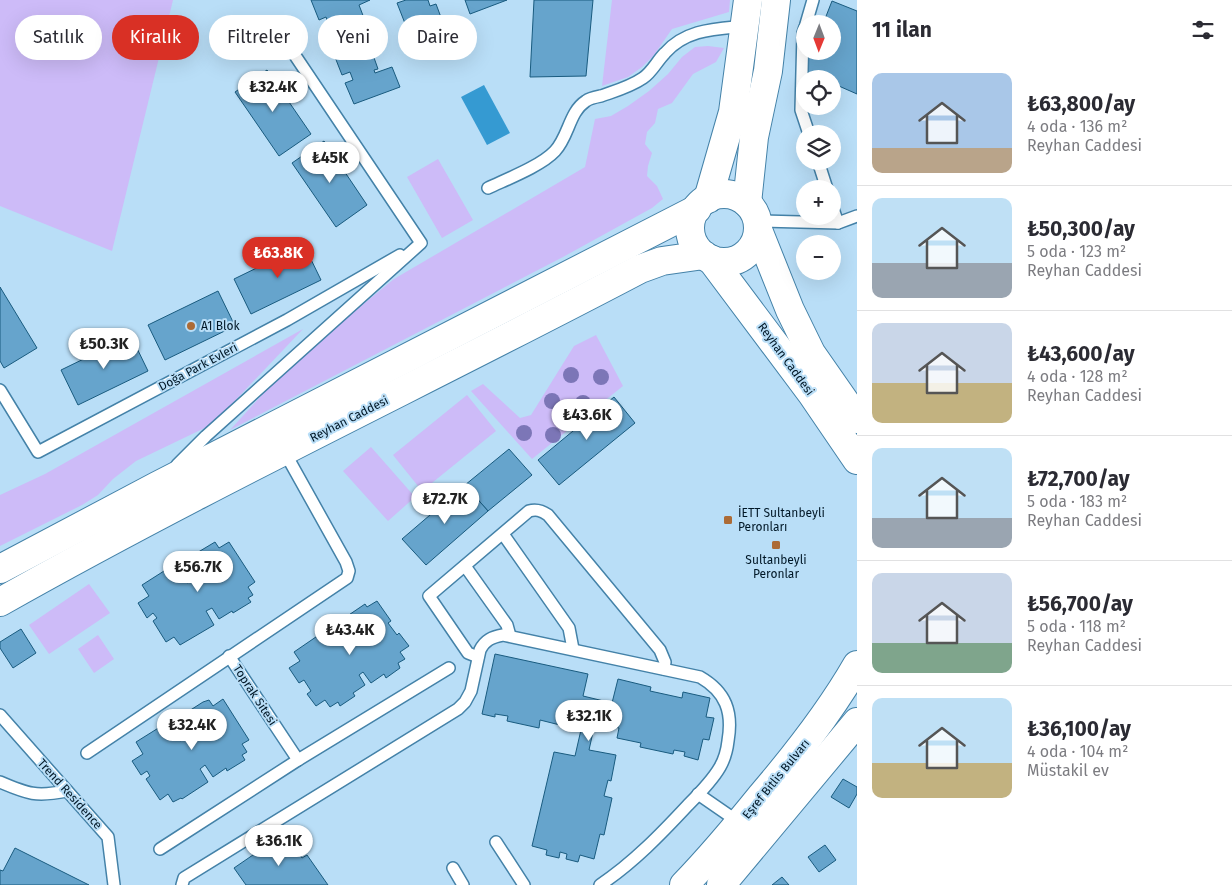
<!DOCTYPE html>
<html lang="tr">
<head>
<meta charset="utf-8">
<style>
  :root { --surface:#fff; --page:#f7f7f7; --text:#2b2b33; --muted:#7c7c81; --line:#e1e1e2; --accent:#d93025 }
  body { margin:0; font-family:"Fira Sans",sans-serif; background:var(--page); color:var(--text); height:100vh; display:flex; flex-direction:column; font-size:19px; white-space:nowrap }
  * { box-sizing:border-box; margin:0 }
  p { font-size:16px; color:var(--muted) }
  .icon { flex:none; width:28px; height:28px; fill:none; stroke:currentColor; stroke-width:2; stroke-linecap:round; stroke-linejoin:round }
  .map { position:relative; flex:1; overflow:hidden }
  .details { display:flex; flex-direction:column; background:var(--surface); width:375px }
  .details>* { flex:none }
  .hud { position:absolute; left:15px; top:15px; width:475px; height:45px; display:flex; gap:10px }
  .needle { width:32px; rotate:181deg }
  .tools { position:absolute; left:796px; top:15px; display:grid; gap:10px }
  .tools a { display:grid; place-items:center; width:45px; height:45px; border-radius:50%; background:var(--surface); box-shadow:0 5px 20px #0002; font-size:25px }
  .price { position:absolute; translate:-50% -42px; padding:0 11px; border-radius:18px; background:#fff; color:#222; font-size:16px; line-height:32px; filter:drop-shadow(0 1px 2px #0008) }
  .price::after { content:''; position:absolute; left:50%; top:30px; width:15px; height:11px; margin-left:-8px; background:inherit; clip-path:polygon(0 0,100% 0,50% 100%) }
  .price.active { background:var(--accent); color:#fff }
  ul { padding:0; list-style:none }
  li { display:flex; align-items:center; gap:15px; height:125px; padding:0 15px }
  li+li { border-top:1px solid var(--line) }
  li span { display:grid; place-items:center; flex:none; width:140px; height:100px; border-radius:10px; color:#555 }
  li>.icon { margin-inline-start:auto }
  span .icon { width:60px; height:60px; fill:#fffc; stroke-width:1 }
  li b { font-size:21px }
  h2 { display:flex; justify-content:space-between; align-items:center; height:60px; padding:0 15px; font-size:21px }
  .chip { padding:0 18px; border-radius:22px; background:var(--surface); box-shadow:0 5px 20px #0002; font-size:18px; line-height:45px }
  .chip.active { background:var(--accent); color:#fff }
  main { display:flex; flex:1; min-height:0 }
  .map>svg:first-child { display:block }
  .green { fill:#cdbbf8 }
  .water { fill:#359ad2 }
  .building { fill:#66a4cc; stroke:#195b7f }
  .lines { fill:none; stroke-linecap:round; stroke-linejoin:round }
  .service-casing { stroke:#4482a8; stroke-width:14 }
  .primary-casing { stroke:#4482a8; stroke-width:30 }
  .service { stroke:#fff; stroke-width:11 }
  .primary { stroke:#fff; stroke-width:28 }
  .tree { fill:#7c76b7 }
  .poi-dot { fill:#ac6b36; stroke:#b9def7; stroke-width:2 }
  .labels { text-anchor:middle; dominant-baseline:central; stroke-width:4; stroke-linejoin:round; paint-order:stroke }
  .poi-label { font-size:12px; fill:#001726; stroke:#b9def7; text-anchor:start }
  .street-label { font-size:12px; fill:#001726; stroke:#b9def7 }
</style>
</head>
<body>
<main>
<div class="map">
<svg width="857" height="885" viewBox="0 0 857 885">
  <rect width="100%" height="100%" fill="#b9def7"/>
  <g class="green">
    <polygon points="0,0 173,0 112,251 0,206"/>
    <polygon points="612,0 730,0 729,12 672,29 654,55 642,67 628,77 602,86"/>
    <polygon points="708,46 724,48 716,62 693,74 672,103 658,109 655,123 647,132 645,144 652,153 648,166 647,176 657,186 663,199 652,208 563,257 230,430 271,385 300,356 394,279 585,167 595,119 611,116 628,106 649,91 668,74 682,57 695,47"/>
    <polygon points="438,159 473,220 442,238 407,177"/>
    <polygon points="303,329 213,424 136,461 113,479 98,495 82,505 0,546 0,495 45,474"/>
    <polygon points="596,335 623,386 532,459 471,391 483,384 520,418 531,415 574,346"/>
    <polygon points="467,395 496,431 422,491 393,455"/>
    <polygon points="371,447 415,497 388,521 343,471"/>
    <polygon points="89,584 110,613 49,654 29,625"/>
    <polygon points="98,635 114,659 94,673 78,649"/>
  </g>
  <polygon class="water" points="484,85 510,133 487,145 461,97"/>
  <g class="building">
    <polygon points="311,0 370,0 359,5 367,26 364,27 367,38 361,40 366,54 372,52 378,69 374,70 375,73 392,67 400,87 354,104 345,83 353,80 350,72 342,75 333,52 343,48 339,37 334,39 326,17 319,20"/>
    <polygon points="406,0 428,0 430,6 436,4 442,20 438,22 439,25 456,18 463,38 418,56 409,34 417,32 414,23 406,26 397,3"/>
    <polygon points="465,0 507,0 470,14"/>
    <polygon points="534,0 593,0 586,76 530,77"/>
    <polygon points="832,1 857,11 857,94 832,83 832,79 822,79 803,71 811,51 832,51 832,24 823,24"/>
    <polygon points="267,70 311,134 279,156 235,92"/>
    <polygon points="324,141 367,205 336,227 292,163"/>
    <polygon points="304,245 321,280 251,314 234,279"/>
    <polygon points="0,287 37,348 4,368 0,361"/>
    <polygon points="218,291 235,326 165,360 148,325"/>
    <polygon points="131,336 148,371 78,405 61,370"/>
    <polygon points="614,397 635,423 559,485 538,460"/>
    <polygon points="509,449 532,475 488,511 465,485"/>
    <polygon points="465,485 488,511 426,565 402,539"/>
    <polygon points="215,542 219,548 229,542 255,582 248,587 253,595 248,598 251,602 233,613 232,611 219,619 212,608 206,611 214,625 180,645 174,637 166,642 153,621 157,618 153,613 147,618 138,603 149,596 142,585 175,564 187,583 196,578 185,560"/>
    <polygon points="377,601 391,621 388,623 397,635 399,633 409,646 400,652 405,659 398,663 400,668 386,678 384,674 371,683 363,672 359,675 365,685 353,693 355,696 340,706 338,702 330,707 325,700 316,706 307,694 311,691 304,680 299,683 289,668 300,661 294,652 329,628 340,644 345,640 334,625 365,604 367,607"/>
    <polygon points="21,629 36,653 13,668 0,648 0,642"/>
    <polygon points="495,654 588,674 583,696 612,703 618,679 651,687 650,691 682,698 683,692 710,698 706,717 714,718 709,740 703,739 698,760 684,756 685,752 674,750 673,754 640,747 641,743 617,738 619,728 595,723 589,750 616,755 611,781 608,780 604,796 612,798 604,835 600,834 594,859 580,855 578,862 566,859 567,854 560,852 559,858 546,855 547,850 532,846 554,752 575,756 583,721 566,717 564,726 540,720 539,728 507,721 508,716 495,714 495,717 482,714"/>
    <polygon points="223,699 249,740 242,744 247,752 242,755 245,760 227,771 226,768 213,777 205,765 200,769 208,782 182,799 181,798 173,802 168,794 160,800 146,779 150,776 147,771 141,775 132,761 143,754 136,742 168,722 180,741 189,735 178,718 203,702 209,700 213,706"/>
    <polygon points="843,779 857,787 857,794 849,808 831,797"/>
    <polygon points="285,833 302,858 307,855 328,885 246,885 234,868"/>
    <polygon points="825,845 836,860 819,872 808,857"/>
    <polygon points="15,848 89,885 0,885 0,870 3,871"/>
    <polygon points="782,877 789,885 772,885"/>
  </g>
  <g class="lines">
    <defs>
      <g id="service">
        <polyline points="806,24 813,0"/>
        <polyline points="805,27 803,33 801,110 809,134"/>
        <polyline points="818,161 827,189"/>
        <path d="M 488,188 C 507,179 541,166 555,151 C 569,136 569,112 586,101 C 590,98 596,97 601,96 C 615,91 630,87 643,78 C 652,72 657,61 665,53 C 686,29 716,29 745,26"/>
        <polyline points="832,206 838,223"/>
        <polyline points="758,221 838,223 857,216"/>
        <polyline points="0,390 38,452 287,320 400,255"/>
        <polyline points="177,465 206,436 421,243 288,45"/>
        <polyline points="503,534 569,628 573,649"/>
        <polyline points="465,566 507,625 510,636"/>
        <polyline points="229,656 298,760"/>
        <path d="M 478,657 L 468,653 L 429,596 L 529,511 C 536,509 541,510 548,515 L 660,650 L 665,662 L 664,669"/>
        <polyline points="0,715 108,837 114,885"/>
        <polyline points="87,753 347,578 349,571 346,562 284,451"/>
        <path d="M 0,782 C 28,794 36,797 67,791"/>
        <polyline points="698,794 740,823"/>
        <polyline points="496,842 524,885"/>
        <polyline points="160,849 298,760 449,668"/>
        <polyline points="453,868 463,885"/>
        <path d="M 182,885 L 184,878 L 458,709 L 465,702 L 471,691 L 480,650 C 485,640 492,637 503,635 L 700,677 C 726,692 733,712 728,741 C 727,750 724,760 720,767 C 712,781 699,794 688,805 C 661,834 633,863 600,885"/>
      </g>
      <g id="primary">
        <circle cx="724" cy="228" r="34"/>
        <polyline points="708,199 733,112 748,0"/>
        <polyline points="747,203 754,137 768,71 776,0"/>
        <polyline points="758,230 790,310 811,353 857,419"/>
        <polyline points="711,259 812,394 857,460"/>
        <polyline points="0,569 157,486 697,209"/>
        <path d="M 0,602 C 209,484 427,381 640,269 L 662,261 L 704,255"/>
        <path d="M 684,885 C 712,856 737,826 762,795 C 797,754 830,712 857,665"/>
        <polyline points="721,885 857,722"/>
      </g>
    </defs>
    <use href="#service" class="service-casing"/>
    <use href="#primary" class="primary-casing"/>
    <use href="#service" class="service"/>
    <use href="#primary" class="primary"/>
  </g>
  <g class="tree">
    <circle cx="571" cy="375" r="8"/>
    <circle cx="601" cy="377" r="8"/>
    <circle cx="552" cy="401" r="8"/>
    <circle cx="583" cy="403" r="8"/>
    <circle cx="524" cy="433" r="8"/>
    <circle cx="553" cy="435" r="8"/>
  </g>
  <g class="poi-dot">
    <circle cx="191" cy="326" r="5"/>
    <rect x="723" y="515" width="10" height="10" rx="2.5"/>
    <rect x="771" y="540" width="10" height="10" rx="2.5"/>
  </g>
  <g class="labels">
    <g class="poi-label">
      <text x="201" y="326">A1 Blok</text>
      <text x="738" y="513">İETT Sultanbeyli<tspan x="738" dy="14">Peronları</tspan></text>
      <text x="776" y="560" text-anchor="middle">Sultanbeyli<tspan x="776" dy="14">Peronlar</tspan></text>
    </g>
    <g class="street-label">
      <text transform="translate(786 359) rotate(54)">Reyhan Caddesi</text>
      <text transform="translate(198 367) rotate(-28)">Doğa Park Evleri</text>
      <text transform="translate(349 419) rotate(-27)">Reyhan Caddesi</text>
      <text transform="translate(255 695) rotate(57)">Toprak Sitesi</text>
      <text transform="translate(776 779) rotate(-51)">Eşref Bitlis Bulvarı</text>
      <text transform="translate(70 794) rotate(48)">Trend Residence</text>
    </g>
  </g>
</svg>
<div class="tools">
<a><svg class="needle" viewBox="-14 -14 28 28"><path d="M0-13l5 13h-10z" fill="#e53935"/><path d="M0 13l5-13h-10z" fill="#7c7c81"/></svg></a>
<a><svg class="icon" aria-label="locate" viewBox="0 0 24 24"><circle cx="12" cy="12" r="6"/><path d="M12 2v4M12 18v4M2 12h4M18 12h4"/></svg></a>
<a><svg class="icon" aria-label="layers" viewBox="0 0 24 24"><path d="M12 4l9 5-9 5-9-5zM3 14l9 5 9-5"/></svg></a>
<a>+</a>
<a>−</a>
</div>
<b class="price" style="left:273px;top:113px">₺32.4K</b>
<b class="price" style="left:330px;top:184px">₺45K</b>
<b class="price active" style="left:278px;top:279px">₺63.8K</b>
<b class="price" style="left:104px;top:370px">₺50.3K</b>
<b class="price" style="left:587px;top:441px">₺43.6K</b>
<b class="price" style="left:445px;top:525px">₺72.7K</b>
<b class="price" style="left:198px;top:593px">₺56.7K</b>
<b class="price" style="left:350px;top:656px">₺43.4K</b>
<b class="price" style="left:589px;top:742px">₺32.1K</b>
<b class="price" style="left:192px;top:751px">₺32.4K</b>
<b class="price" style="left:279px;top:867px">₺36.1K</b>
<div class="hud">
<a class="chip">Satılık</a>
<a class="chip active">Kiralık</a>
<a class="chip">Filtreler</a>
<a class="chip">Yeni</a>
<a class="chip">Daire</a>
</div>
</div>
<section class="details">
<h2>11 ilan<svg class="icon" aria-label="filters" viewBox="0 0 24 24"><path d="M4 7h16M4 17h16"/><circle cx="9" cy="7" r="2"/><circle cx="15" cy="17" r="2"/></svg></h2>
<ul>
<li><span style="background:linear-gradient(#a9c7e8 75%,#b9a48a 0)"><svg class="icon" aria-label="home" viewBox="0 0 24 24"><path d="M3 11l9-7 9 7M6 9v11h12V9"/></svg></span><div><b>₺63,800/ay</b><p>4 oda · 136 m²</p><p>Reyhan Caddesi</p></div></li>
<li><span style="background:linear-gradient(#bfe0f5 65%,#9aa5b1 0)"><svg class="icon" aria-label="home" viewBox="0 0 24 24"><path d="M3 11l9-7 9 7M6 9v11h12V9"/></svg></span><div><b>₺50,300/ay</b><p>5 oda · 123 m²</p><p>Reyhan Caddesi</p></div></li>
<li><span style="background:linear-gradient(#c9d6e8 60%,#c2b280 0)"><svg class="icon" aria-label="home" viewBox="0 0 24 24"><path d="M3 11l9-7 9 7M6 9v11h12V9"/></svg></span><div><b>₺43,600/ay</b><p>4 oda · 128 m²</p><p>Reyhan Caddesi</p></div></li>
<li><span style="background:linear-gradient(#bfe0f5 70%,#9aa5b1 0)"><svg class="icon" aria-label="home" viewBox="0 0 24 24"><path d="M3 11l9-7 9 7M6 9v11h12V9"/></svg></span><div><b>₺72,700/ay</b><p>5 oda · 183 m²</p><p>Reyhan Caddesi</p></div></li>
<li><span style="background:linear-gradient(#c9d6e8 70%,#7fa58c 0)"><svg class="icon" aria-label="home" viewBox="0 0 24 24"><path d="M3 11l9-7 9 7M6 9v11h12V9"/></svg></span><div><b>₺56,700/ay</b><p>5 oda · 118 m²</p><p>Reyhan Caddesi</p></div></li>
<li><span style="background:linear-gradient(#bfe0f5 65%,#c2b280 0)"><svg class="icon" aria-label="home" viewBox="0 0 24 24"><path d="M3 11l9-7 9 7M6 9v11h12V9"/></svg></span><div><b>₺36,100/ay</b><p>4 oda · 104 m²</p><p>Müstakil ev</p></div></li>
</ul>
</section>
</main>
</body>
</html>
